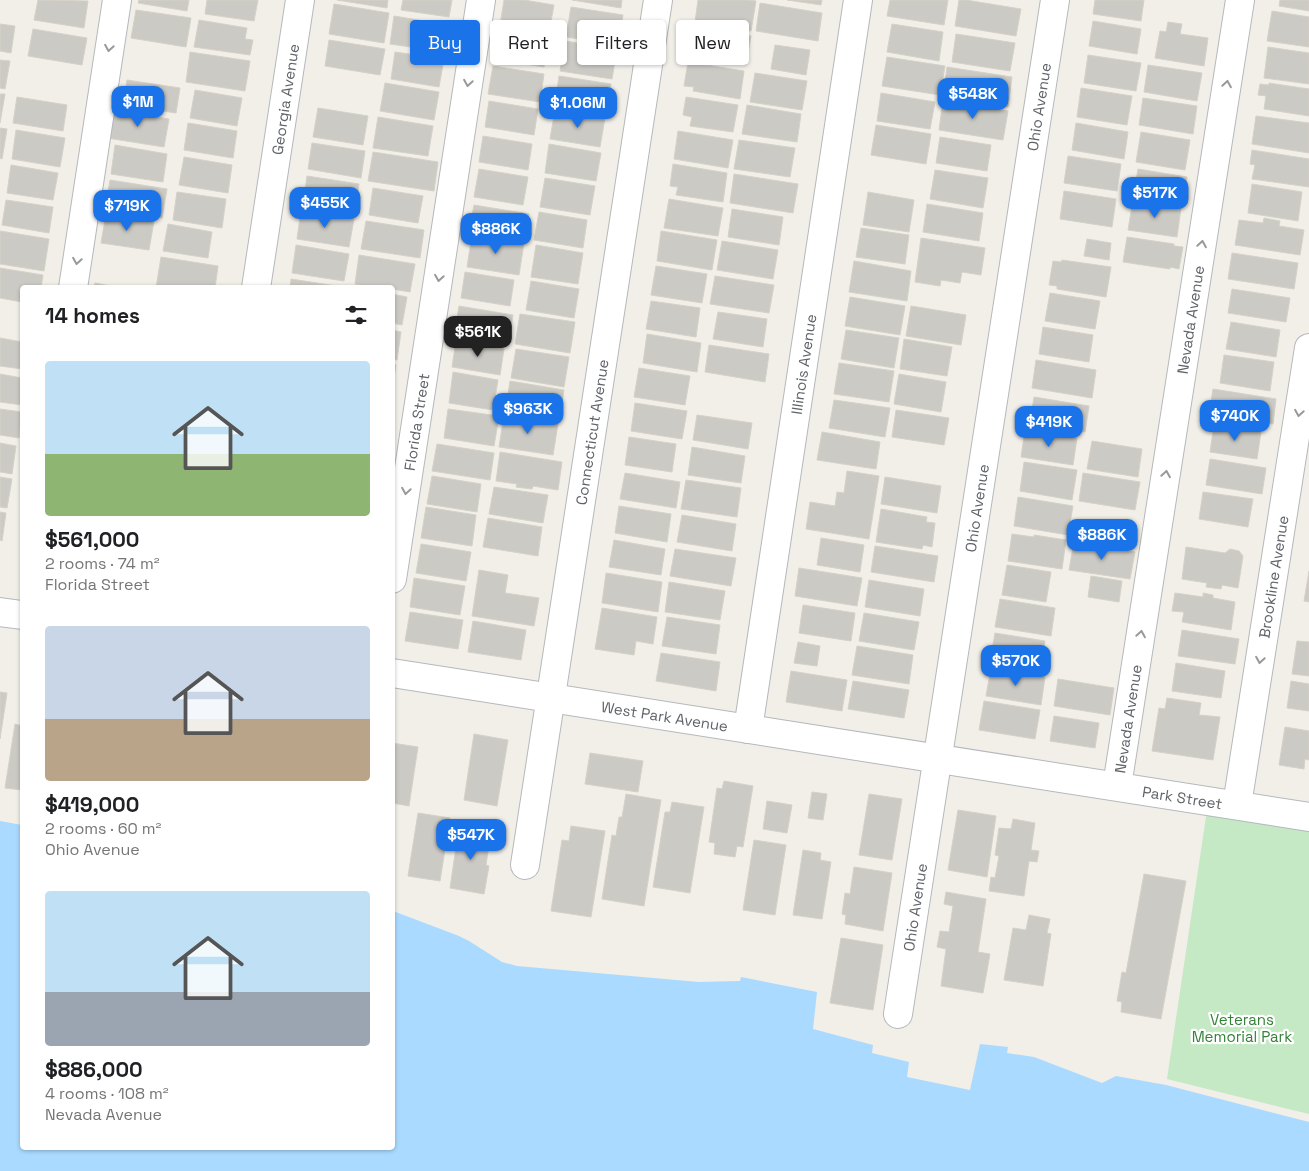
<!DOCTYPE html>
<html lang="en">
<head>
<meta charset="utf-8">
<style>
  :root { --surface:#fff; --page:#f6f6f6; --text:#202124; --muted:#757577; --accent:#1a73e8 }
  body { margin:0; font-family:"Space Grotesk",sans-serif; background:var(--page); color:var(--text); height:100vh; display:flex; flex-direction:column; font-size:19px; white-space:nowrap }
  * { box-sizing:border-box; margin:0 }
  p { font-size:16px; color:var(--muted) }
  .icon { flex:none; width:28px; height:28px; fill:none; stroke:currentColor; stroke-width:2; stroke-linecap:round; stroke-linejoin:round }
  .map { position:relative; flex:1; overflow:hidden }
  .drawer { position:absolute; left:20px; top:285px; width:375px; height:865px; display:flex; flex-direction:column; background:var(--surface); border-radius:5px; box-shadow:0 1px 4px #0004 }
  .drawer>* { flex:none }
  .hud { position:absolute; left:410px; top:20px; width:475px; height:45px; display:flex; gap:10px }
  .price { position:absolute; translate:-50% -42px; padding:0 11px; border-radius:10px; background:var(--accent); color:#fff; font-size:16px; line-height:32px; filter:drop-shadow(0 1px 2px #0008) }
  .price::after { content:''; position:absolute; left:50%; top:30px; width:15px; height:11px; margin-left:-8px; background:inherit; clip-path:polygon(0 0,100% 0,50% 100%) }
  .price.selected { background:#222; color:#fff }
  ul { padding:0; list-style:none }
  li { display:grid; align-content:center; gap:10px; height:265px; padding:0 25px }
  li span { display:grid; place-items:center; height:155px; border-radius:5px; color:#555 }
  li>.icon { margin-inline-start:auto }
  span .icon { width:90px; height:90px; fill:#fffc; stroke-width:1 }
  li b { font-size:21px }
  h2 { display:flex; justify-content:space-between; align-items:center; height:60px; padding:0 25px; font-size:21px }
  .pill { padding:0 18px; border-radius:5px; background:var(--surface); box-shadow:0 1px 4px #0004; font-size:18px; line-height:45px }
  .pill.selected { background:var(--accent); color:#fff }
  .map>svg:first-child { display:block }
  .green { fill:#c5e8c5 }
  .water { fill:#aadaff }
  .building { fill:#cccac5; stroke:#d6d1c6 }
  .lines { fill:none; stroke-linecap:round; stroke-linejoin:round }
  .minor-casing { stroke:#b5b8bc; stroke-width:30 }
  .minor { stroke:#fff; stroke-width:28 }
  .oneway { stroke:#979a9d }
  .labels { text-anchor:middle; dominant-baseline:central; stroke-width:4.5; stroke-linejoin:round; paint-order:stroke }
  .street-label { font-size:15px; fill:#5f6368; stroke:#fff }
  .park-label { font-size:15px; fill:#348238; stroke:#fff }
</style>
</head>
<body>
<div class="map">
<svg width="1309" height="1171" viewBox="0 0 1309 1171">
  <rect width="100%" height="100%" fill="#f1efe8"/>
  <polygon class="green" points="1207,810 1309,827 1309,1114 1167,1079"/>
  <polygon class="water" points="0,821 22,825 22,1148 392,1148 393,911 459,936 469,941 502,962 517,966 699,982 740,981 741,977 817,992 813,1029 873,1045 872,1053 909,1062 907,1077 970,1090 980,1044 1008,1047 1007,1053 1034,1057 1102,1083 1116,1076 1166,1085 1309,1122 1309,1171 0,1171"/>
  <g class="building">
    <polygon points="38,0 88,1 84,28 34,20"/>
    <polygon points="139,0 189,0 187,11 138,3"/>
    <polygon points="207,0 258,0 254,21 205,14"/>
    <polygon points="337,0 388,0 387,8"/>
    <polygon points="403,0 452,0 449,17 401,10"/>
    <polygon points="504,0 524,0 554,5 549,32 500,25"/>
    <polygon points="572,0 622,0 621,8"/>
    <polygon points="698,0 747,0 756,1 751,31 695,22"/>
    <polygon points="787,0 822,0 821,5"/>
    <polygon points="890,0 948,0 944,25 887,16"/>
    <polygon points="959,0 966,0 1021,9 1016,36 955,26"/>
    <polygon points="1095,0 1144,0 1141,21 1093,14"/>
    <polygon points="1280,0 1309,0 1309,11 1279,6"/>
    <polygon points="760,3 822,13 818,41 756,31"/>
    <polygon points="334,4 389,13 384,43 329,34"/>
    <polygon points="571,7 623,15 618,45 566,37"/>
    <polygon points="136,10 191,18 186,47 131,38"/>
    <polygon points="1272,11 1309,17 1309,47 1267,41"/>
    <polygon points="394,16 449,25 445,52 390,44"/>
    <polygon points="199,20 247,28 245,39 253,40 250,55 194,47"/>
    <polygon points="1093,21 1141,29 1137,54 1089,46"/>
    <polygon points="1168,22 1182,24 1180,34 1208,38 1204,66 1155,58 1160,31 1166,32"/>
    <polygon points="0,24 15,26 11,53 0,51"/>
    <polygon points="892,24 943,32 939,61 887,52"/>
    <polygon points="693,27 751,36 746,65 688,56"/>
    <polygon points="33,29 87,38 82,65 28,56"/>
    <polygon points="499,33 548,41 544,67 495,59"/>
    <polygon points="956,34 1015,43 1010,71 952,62"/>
    <polygon points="329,40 385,49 380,75 325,66"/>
    <polygon points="565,41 617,49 612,79 560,71"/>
    <polygon points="775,45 810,50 806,75 771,69"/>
    <polygon points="1268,47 1309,53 1309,84 1264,78"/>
    <polygon points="190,52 250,61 245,91 186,82"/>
    <polygon points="395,52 444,59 439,87 391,79"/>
    <polygon points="1088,55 1141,63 1136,91 1084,83"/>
    <polygon points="887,57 945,66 940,95 882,86"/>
    <polygon points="0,60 10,61 5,89 0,88"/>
    <polygon points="688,62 744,71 740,99 693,91 694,87 684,86"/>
    <polygon points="1148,65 1202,73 1197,101 1144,92"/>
    <polygon points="493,66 544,74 540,102 488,94"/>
    <polygon points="947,67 1012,77 1008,107 943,97"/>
    <polygon points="755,73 807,81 802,110 750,102"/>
    <polygon points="559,76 611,84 607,113 555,105"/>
    <polygon points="127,80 180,88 176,113 123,105"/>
    <polygon points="385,83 439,92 434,120 380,111"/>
    <polygon points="1269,83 1309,89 1309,116 1264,109 1266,96 1258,95 1260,84 1269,85"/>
    <polygon points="1081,88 1132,96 1127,125 1077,117"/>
    <polygon points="195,90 242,98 237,126 190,118"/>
    <polygon points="881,93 935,102 930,129 877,121"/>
    <polygon points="0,94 5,94 0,123"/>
    <polygon points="17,97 67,105 63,131 13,123"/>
    <polygon points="686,97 738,105 733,132 690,126 692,117 683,115"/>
    <polygon points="1143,98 1197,106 1193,134 1139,125"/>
    <polygon points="943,100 1008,111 1003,140 939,130"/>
    <polygon points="489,101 538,109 534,135 485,127"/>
    <polygon points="747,105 801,114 797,142 742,134"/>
    <polygon points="318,108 368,116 363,145 313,137"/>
    <polygon points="112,110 169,119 164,147 107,138"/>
    <polygon points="555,110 605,118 600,147 550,139"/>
    <polygon points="1256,116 1309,123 1309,153 1252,144"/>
    <polygon points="378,117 433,126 428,156 373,148"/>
    <polygon points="188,123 237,131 233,158 184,150"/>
    <polygon points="1076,123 1128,132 1124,159 1072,150"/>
    <polygon points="876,125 931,134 926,164 871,155"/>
    <polygon points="0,128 7,129 2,159 0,158"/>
    <polygon points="16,130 65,138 60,167 12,159"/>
    <polygon points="678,131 733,140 728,168 674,159"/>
    <polygon points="1141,132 1190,140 1185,170 1136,162"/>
    <polygon points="483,136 532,144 528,170 479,162"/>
    <polygon points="940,137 991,145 987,171 936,163"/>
    <polygon points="739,140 795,148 790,177 734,169"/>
    <polygon points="312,143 365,151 361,178 308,169"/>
    <polygon points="549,144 601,153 596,181 545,173"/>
    <polygon points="115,145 167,154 163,182 111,174"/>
    <polygon points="1252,150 1309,159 1309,187 1252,179 1255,165 1250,164"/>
    <polygon points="373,152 438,162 434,191 368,181"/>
    <polygon points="1068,156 1121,164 1117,191 1064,183"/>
    <polygon points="184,157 232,165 228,193 179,185"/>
    <polygon points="673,164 727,173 723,202 676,195 678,187 670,186"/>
    <polygon points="11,165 58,173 53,200 7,193"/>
    <polygon points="479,169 528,177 523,205 474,197"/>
    <polygon points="1138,169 1187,177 1184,201 1134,193"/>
    <polygon points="935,170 988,178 983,208 930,199"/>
    <polygon points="734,174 798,184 793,213 730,203"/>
    <polygon points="307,176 359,184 354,213 303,205"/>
    <polygon points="545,178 595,186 590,215 540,207"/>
    <polygon points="110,180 167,189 162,218 105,209"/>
    <polygon points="1252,184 1302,192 1298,221 1248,213"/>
    <polygon points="373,188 423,196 418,223 369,215"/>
    <polygon points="1064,191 1116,199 1112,227 1060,219"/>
    <polygon points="177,192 226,199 222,228 173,220"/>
    <polygon points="868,192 914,200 909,232 863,225"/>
    <polygon points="669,199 723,208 718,236 664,228"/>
    <polygon points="6,200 53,207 49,233 2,225"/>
    <polygon points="1133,200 1181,208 1177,237 1128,230"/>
    <polygon points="927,204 983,213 979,241 923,232"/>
    <polygon points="474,205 529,214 525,239 469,231"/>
    <polygon points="732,209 783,217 779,245 728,237"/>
    <polygon points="301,210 354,219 349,247 297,239"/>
    <polygon points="539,212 587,220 583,248 534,240"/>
    <polygon points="106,214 154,221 149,250 101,243"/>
    <polygon points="1264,218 1280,221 1279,226 1304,230 1300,255 1235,245 1239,220 1263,223"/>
    <polygon points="366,221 424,230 420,258 361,249"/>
    <polygon points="168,224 212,232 208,258 163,251"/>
    <polygon points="861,228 909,235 905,264 856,257"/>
    <polygon points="0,231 49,239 44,271 0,264"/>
    <polygon points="661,231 717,240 712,270 657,261"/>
    <polygon points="472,235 524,243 519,275 467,267"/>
    <polygon points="1127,237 1174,244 1174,246 1183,247 1179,269 1170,267 1170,269 1123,262"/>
    <polygon points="921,238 985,248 981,275 962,272 960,283 941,280 940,286 915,282"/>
    <polygon points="1087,239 1111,243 1109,260 1084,256"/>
    <polygon points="722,241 778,250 773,279 717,270"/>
    <polygon points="296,245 349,254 344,281 292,273"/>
    <polygon points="536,245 583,253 578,284 531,277"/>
    <polygon points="1232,253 1298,263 1294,289 1228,279"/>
    <polygon points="359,255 415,264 410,292 392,289 392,288 378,287 376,288 355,284"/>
    <polygon points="161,257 218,266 215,288 156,288"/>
    <polygon points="1062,260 1111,267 1106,297 1057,289 1057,286 1049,285 1053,261 1061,262"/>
    <polygon points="854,261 911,271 907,301 849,292"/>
    <polygon points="656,266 707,274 702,303 651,295"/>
    <polygon points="0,268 43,275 41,288 22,288 22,302 0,298"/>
    <polygon points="465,272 514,280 510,306 461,298"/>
    <polygon points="715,276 774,285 769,313 710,304"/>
    <polygon points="291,279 343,287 343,288 290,288"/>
    <polygon points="531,281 579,289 574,318 526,310"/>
    <polygon points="95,283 121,288 94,288"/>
    <polygon points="1232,289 1290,298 1286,322 1228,313"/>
    <polygon points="1050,293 1100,301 1095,329 1045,321"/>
    <polygon points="392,294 407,297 402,325 392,323"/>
    <polygon points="850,297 905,306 900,335 845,326"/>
    <polygon points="651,301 700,308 696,337 646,329"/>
    <polygon points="459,306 513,315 509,340 455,331"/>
    <polygon points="911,306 966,315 961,345 906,336"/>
    <polygon points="718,312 767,319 763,347 713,339"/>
    <polygon points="520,314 575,322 570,353 515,344"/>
    <polygon points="1231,322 1280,330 1276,357 1226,349"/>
    <polygon points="1043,327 1093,335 1089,362 1039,354"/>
    <polygon points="392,330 401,332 397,360 392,359"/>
    <polygon points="846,330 899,338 894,368 841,359"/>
    <polygon points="647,334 701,343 697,372 643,363"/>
    <polygon points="0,338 22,342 22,369 0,366"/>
    <polygon points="904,339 952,347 947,376 900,369"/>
    <polygon points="456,341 504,349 500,375 452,367"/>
    <polygon points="709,345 769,354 765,382 705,372"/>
    <polygon points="516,349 569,357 564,387 511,378"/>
    <polygon points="1224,355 1274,362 1270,391 1220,383"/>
    <polygon points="1036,360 1096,370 1092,398 1032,388"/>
    <polygon points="839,363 894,371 889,402 834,394"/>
    <polygon points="392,365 396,365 392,390"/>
    <polygon points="639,368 690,376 685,405 634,397"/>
    <polygon points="453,372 498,380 493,410 449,403"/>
    <polygon points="0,374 22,378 22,405 0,402"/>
    <polygon points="899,374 946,382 941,412 894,404"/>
    <polygon points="510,381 564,390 559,421 505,413"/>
    <polygon points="1213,389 1276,399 1273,424 1209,414"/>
    <polygon points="1034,397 1089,406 1085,432 1030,423"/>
    <polygon points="834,400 890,408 885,437 829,428"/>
    <polygon points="635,403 687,411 682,439 631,431"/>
    <polygon points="0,409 22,412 19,438 0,435"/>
    <polygon points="448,409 499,416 494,446 444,438"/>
    <polygon points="896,410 949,418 944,445 892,437"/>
    <polygon points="504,415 558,424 553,455 499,447"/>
    <polygon points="697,415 752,423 748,449 693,440"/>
    <polygon points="1214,425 1261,432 1257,459 1210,452"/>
    <polygon points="1025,430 1077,438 1073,465 1021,457"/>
    <polygon points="822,432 880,442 876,469 817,460"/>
    <polygon points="629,437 676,444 672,472 625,465"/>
    <polygon points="1092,441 1142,449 1138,477 1087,469"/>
    <polygon points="0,443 16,446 12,474 0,472"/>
    <polygon points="437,444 494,453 490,480 432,471"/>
    <polygon points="692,447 745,456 741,483 688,475"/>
    <polygon points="500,452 562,462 558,490 533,486 532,489 516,487 517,484 496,481"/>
    <polygon points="1210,459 1266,468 1262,494 1206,485"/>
    <polygon points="1024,462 1077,470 1072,500 1020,491"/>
    <polygon points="847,471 879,476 869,539 806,529 810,502 835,506 837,492 844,493"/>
    <polygon points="625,473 680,482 676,508 620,499"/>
    <polygon points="1083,473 1140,482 1135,510 1079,501"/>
    <polygon points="432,476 481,484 477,512 427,504"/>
    <polygon points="0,477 12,479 7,508 0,507"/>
    <polygon points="885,477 941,486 937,513 881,504"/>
    <polygon points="686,480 741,488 737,517 681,509"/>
    <polygon points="494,487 548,495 543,523 489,514"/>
    <polygon points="1203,492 1253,499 1248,527 1199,519"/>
    <polygon points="1018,497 1073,506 1068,535 1014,526"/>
    <polygon points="619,506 671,514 667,542 615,533"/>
    <polygon points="426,507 476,515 472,546 421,538"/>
    <polygon points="881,509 927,517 926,522 935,523 932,547 923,545 922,549 876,542"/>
    <polygon points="0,512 6,513 2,541 0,540"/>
    <polygon points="682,515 736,524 732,551 677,542"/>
    <polygon points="488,518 542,527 538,556 483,547"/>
    <polygon points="1012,534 1034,537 1034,535 1066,540 1062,569 1008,561"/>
    <polygon points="821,538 864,545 860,572 817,565"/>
    <polygon points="614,540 665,549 661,575 609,567"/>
    <polygon points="1074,542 1135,552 1130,579 1069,570"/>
    <polygon points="421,544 471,552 466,581 416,573"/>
    <polygon points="875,546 938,556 934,582 871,572"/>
    <polygon points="1186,547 1225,553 1230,549 1239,551 1243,556 1238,588 1222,585 1221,589 1206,587 1207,583 1182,579"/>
    <polygon points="675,549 736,558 731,586 670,576"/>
    <polygon points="1007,565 1051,572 1046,602 1002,595"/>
    <polygon points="799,568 862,578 857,606 795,596"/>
    <polygon points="479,570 508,575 505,593 539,598 534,626 472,616"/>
    <polygon points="1309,571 1309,602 1304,601"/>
    <polygon points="606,573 662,582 658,612 602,603"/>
    <polygon points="1091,576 1122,581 1119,602 1088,597"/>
    <polygon points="414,578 465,586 460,615 410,607"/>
    <polygon points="869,580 924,589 920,616 865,607"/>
    <polygon points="669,582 725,591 720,620 665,612"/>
    <polygon points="1175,593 1203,597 1203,593 1213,595 1213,598 1235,602 1231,630 1182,622 1184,612 1172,611"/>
    <polygon points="1000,599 1055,608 1051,636 995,627"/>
    <polygon points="803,605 855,613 851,641 799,633"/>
    <polygon points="602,608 657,617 653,644 636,641 634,655 595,649"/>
    <polygon points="410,612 463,620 458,649 405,641"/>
    <polygon points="864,613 919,622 914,650 859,641"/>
    <polygon points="667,617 720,625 716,654 662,646"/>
    <polygon points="473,621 526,630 521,660 468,652"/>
    <polygon points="1182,630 1239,639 1235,664 1178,656"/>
    <polygon points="995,633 1045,641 1040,670 990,662"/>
    <polygon points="1297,641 1309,642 1309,676 1292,674"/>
    <polygon points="798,642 820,646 817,666 794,663"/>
    <polygon points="857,646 913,655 909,684 852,675"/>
    <polygon points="661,653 720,662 716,691 656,681"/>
    <polygon points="1176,663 1225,671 1221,698 1172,691"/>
    <polygon points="991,668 1045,677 1041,705 986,696"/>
    <polygon points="791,671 847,680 842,711 786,702"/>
    <polygon points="1058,679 1114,688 1110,715 1054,706"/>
    <polygon points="853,681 909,690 904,718 848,709"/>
    <polygon points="1291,681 1309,684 1309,711 1287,708"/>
    <polygon points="0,692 7,693 0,739"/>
    <polygon points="1167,698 1201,703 1199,715 1220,717 1213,760 1152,751 1159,708 1165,709"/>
    <polygon points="984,701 1040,710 1035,739 979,730"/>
    <polygon points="1054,716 1099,723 1095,748 1050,741"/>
    <polygon points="15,724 22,726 22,790 5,788"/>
    <polygon points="1285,727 1309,731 1309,760 1305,759 1304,769 1279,765"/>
    <polygon points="474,734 508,740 497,806 464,800"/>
    <polygon points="392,743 418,747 409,806 392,803"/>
    <polygon points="590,753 643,761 638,792 585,784"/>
    <polygon points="724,781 753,786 743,847 737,846 735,857 714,854 715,843 709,842 717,788 722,789"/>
    <polygon points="812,792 827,794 823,820 808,818"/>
    <polygon points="626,794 661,800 644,906 602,899 612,835 616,836 619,817 622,817"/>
    <polygon points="869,794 902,799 892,860 859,855"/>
    <polygon points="767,801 792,805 787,833 763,829"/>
    <polygon points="672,802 704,807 690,893 653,887 665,812 670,812"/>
    <polygon points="958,810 996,816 987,877 948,870"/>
    <polygon points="418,813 450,818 440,881 408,876"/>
    <polygon points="1013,819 1035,823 1031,850 1039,851 1037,862 1029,861 1024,896 989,891 991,877 995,878 999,856 995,855 999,828 1011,829"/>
    <polygon points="571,826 605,831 591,917 551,911 562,840 569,841"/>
    <polygon points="459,827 491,832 486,865 489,866 484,894 450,888"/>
    <polygon points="754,840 786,845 775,915 743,910"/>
    <polygon points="803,850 821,853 820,860 831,862 822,919 793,915"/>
    <polygon points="854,867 892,873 883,931 845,924 846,915 842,914 845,893 850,894"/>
    <polygon points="1144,874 1186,881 1161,1019 1121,1012 1122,1002 1117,1001 1122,972 1126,973"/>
    <polygon points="946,892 986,899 978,952 990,954 983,993 941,986 946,949 937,947 940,931 949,932 953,906 944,904"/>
    <polygon points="1029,915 1050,919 1047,933 1051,934 1043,986 1004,980 1013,928 1026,930"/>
    <polygon points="841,938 883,945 873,1010 830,1003"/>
  </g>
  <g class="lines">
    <defs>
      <g id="minor">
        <polyline points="73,288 117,0"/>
        <path id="s1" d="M 256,288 L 300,0"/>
        <path id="s2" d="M 392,579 L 481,0"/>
        <polyline points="0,612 22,615"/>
        <path id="s3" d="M 392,673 L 1309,817"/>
        <path id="s4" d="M 748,729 L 858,0"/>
        <path id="s5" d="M 1117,786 L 1240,0"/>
        <path id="s6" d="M 1237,805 L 1309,348"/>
        <path id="s7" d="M 525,865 L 658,0"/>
        <path id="s8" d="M 898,1014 L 1055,0"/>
      </g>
    </defs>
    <use href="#minor" class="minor-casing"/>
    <use href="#minor" class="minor"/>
  </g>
  <defs><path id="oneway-chevron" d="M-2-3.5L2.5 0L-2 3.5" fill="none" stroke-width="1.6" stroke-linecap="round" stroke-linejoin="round" transform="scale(1.25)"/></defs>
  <g class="oneway">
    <use href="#oneway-chevron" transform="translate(109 48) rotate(99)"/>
    <use href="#oneway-chevron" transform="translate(468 83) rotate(99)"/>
    <use href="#oneway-chevron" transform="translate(1227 84) rotate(-81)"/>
    <use href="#oneway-chevron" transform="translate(1202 244) rotate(-81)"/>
    <use href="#oneway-chevron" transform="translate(77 261) rotate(99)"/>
    <use href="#oneway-chevron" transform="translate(439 278) rotate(99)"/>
    <use href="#oneway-chevron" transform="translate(1299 413) rotate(99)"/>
    <use href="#oneway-chevron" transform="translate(1166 474) rotate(-81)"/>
    <use href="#oneway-chevron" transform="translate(406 491) rotate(99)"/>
    <use href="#oneway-chevron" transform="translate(1141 634) rotate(-81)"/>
    <use href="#oneway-chevron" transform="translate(1260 660) rotate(99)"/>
  </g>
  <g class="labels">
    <g class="street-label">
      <text stroke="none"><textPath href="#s1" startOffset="191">Georgia Avenue</textPath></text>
      <text stroke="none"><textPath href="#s8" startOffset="918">Ohio Avenue</textPath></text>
      <text stroke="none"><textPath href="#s5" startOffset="472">Nevada Avenue</textPath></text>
      <text stroke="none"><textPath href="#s4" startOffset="369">Illinois Avenue</textPath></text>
      <text stroke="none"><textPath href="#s2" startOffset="159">Florida Street</textPath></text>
      <text stroke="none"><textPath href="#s7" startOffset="438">Connecticut Avenue</textPath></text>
      <text stroke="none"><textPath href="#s8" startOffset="512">Ohio Avenue</textPath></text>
      <text stroke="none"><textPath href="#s6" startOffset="231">Brookline Avenue</textPath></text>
      <text stroke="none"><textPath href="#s3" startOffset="276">West Park Avenue</textPath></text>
      <text stroke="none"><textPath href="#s5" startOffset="68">Nevada Avenue</textPath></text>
      <text stroke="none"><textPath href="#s3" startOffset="800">Park Street</textPath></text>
      <text stroke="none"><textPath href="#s8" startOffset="108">Ohio Avenue</textPath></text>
    </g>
    <g class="park-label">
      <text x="1242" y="1019">Veterans<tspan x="1242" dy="17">Memorial Park</tspan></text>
    </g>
  </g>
</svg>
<b class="price" style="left:973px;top:120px">$548K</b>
<b class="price" style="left:138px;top:128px">$1M</b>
<b class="price" style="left:578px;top:129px">$1.06M</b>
<b class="price" style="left:1155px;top:219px">$517K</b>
<b class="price" style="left:325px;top:229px">$455K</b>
<b class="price" style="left:127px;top:232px">$719K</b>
<b class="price" style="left:496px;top:255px">$886K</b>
<b class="price selected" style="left:478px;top:358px">$561K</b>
<b class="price" style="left:528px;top:435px">$963K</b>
<b class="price" style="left:1235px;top:442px">$740K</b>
<b class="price" style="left:1049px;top:448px">$419K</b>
<b class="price" style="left:1102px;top:561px">$886K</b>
<b class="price" style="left:1016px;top:687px">$570K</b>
<b class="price" style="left:471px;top:861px">$547K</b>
<div class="hud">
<a class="pill selected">Buy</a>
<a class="pill">Rent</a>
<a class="pill">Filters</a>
<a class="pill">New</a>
</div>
<section class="drawer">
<h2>14 homes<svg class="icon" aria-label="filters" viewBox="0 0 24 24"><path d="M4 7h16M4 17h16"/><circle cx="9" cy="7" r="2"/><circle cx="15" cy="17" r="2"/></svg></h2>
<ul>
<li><span style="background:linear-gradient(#bfe0f5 60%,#8fb573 0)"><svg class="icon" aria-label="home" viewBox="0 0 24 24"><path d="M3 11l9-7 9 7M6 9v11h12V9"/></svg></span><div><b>$561,000</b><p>2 rooms · 74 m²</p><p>Florida Street</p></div></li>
<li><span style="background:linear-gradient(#c9d6e8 60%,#b9a48a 0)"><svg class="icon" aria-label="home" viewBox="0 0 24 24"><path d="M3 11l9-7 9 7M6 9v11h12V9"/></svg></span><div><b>$419,000</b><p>2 rooms · 60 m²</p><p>Ohio Avenue</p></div></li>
<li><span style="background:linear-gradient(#bfe0f5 65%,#9aa5b1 0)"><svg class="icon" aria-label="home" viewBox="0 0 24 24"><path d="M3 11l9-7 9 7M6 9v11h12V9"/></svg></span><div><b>$886,000</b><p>4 rooms · 108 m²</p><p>Nevada Avenue</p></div></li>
</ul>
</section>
</div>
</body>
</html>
